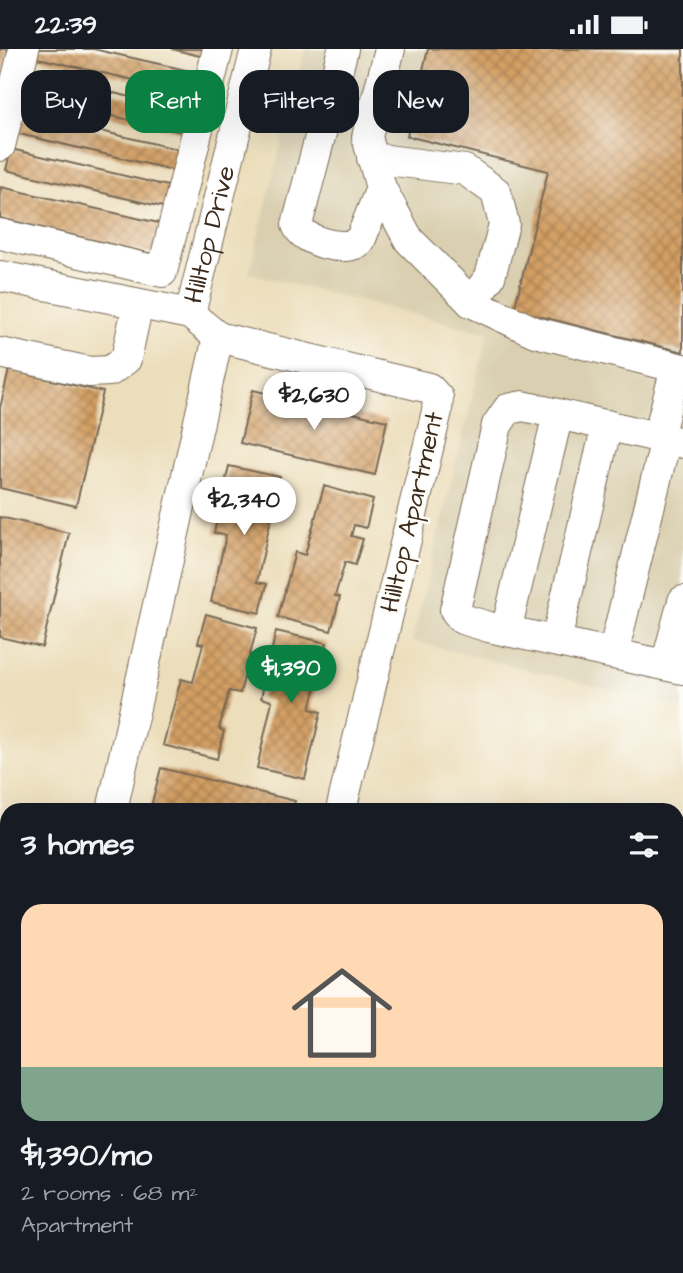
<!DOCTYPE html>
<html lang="en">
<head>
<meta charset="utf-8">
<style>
  :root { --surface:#171b24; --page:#20242c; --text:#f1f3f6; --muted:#9ea1a6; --accent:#0b8043 }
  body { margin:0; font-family:"Architects Daughter",sans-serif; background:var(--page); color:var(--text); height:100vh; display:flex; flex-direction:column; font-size:26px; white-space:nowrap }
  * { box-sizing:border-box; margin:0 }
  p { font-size:23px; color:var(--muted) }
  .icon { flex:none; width:38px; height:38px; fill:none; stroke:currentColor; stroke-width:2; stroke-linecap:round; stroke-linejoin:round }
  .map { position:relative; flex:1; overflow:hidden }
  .sheet { position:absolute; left:0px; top:754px; width:684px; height:471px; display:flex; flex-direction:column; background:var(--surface); border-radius:21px 21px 0 0; box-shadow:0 7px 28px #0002 }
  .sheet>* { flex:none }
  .top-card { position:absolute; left:21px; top:21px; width:642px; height:63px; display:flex; gap:14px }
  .price { position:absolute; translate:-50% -60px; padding:0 16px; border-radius:24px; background:#fff; color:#222; font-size:23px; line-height:46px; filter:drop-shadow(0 2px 4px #0008) }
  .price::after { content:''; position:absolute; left:50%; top:42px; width:21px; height:16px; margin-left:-10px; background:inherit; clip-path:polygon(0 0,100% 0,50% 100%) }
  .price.on { background:var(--accent); color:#fff }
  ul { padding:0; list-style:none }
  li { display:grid; align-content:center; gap:14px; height:371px; padding:0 21px }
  li span { display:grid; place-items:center; height:217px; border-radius:21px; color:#555 }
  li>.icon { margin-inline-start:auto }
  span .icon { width:126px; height:126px; fill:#fffc; stroke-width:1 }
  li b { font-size:30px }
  h2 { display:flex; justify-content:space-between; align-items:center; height:84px; padding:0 21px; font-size:30px }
  .chip { padding:0 24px; border-radius:21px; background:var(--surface); box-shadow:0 7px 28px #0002; font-size:24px; line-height:63px }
  .chip.on { background:var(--accent); color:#fff }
  .status { display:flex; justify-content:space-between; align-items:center; height:49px; padding:0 35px; background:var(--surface); direction:ltr }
  .status svg { height:19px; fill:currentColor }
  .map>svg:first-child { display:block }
  .built { fill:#dad0b1 }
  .building { fill:url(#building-cross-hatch) }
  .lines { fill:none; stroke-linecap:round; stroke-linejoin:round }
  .minor-casing { stroke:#796955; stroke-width:32 }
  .minor { stroke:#fff; stroke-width:30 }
  .labels { text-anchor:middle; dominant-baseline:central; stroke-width:5; stroke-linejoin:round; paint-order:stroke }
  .street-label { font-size:26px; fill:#3b2a1e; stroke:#fdfcf7 }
</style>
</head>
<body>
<div class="status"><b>22:39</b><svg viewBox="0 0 49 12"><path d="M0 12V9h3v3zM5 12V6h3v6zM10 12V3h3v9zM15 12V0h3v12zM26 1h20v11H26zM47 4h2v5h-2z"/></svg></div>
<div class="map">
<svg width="683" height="1224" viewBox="0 0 683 1224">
  <defs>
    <pattern id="building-cross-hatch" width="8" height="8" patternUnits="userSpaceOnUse" patternTransform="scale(1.75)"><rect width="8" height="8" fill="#d39f64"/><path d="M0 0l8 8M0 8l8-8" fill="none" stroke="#ac8252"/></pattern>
  </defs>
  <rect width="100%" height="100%" fill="#fdfcf7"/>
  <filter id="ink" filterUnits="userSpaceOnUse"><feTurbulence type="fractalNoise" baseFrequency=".0143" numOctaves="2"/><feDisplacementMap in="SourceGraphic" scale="14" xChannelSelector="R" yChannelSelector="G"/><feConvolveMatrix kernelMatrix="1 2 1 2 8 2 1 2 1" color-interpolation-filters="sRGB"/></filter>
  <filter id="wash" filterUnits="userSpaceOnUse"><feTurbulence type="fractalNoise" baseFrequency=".00686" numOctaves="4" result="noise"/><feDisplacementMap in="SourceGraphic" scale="28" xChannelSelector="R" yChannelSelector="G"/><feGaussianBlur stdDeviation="1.57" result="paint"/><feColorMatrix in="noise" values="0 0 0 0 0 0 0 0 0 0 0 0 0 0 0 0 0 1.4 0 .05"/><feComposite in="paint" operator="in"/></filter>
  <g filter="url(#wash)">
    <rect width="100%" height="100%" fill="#ecdebb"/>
    <g class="built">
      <polygon points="305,0 683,0 683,659 412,592 488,284 249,224"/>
      <polygon points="683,1164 683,1224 571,1224 573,1218 677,1218 677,1168"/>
    </g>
    <g id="blocks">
      <g class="building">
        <polygon points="0,0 9,0 1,32 0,32"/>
        <polygon points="35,0 93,0 199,24 195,45 33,8"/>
        <polygon points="172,0 206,0 204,8"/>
        <polygon points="428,0 683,0 683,303 514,261 548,122 407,87"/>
        <polygon points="29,24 190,62 185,84 24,46"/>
        <polygon points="20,63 181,101 177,122 15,84"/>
        <polygon points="11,100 172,138 167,159 6,121"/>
        <polygon points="1,138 163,175 156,206 0,169"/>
        <polygon points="9,321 103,343 76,457 0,439 0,359"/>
        <polygon points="253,341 387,372 375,426 240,394"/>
        <polygon points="229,417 280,428 257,533 267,535 260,564 211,553 226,486 214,484"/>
        <polygon points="324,437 373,451 366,479 354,476 351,487 363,490 355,516 345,513 335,547 340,548 331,582 278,568 295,503 305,506"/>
        <polygon points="0,468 69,484 42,598 0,588"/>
        <polygon points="206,565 257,579 240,644 229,642 219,680 224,682 217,710 163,696 181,630 193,633 203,595 198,594"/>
        <polygon points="276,582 327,594 310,660 321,663 305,730 257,719 272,652 261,649"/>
        <polygon points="161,719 295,752 293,761 150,761"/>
        <polygon points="6,1082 7,1083 7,1118 0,1117"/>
        <polygon points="0,1139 7,1140 7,1197 0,1195"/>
        <polygon points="152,1218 241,1218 240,1224 150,1224"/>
      </g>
    </g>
  </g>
  <g filter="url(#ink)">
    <use href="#blocks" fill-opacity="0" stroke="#796955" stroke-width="2"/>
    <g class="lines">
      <defs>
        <g id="minor">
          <path d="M 343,0 L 297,176 C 303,193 347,204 360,192 L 381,139"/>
          <polyline points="390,0 367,88 381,139 409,191 471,253 535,283 683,320"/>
          <polyline points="0,97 24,0"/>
          <polyline points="372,109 465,121 496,143 504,175 490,228 471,253"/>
          <polyline points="0,185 162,223 218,0"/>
          <polyline points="0,227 190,265 218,288 112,761"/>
          <path id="s1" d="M 190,265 L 256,0"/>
          <polyline points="218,288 429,339 438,349 437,362 341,761"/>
          <polyline points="0,304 90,323 110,322 126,310 138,255"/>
          <polyline points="658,388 676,319"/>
          <polyline points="683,394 523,357 508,360 497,376 455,561 462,570 489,578 683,620"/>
          <polyline points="506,582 558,365"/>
          <polyline points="556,592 607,376"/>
          <polyline points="613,605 666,390"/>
          <polyline points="666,616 683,552"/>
          <polyline points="0,1062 7,1039"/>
          <polyline points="677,1094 683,1096"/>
          <polyline points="108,1224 109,1218"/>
          <polyline points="357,1224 362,1218"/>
        </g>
      </defs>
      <use href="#minor" class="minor-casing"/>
      <use href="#minor" class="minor"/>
    </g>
  </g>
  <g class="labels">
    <g class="street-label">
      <text stroke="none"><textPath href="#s1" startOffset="82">Hilltop Drive</textPath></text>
      <text transform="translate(412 463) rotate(-77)">Hilltop Apartment</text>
    </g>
  </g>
</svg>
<b class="price" style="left:314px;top:383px">$2,630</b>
<b class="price" style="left:244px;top:488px">$2,340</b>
<b class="price on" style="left:291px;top:656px">$1,390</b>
<div class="top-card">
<a class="chip">Buy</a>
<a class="chip on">Rent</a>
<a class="chip">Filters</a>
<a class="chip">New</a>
</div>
<section class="sheet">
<h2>3 homes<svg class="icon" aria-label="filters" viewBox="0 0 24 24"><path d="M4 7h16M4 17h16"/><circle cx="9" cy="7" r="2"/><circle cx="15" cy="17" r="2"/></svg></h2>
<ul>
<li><span style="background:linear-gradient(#ffd9b3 75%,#7fa58c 0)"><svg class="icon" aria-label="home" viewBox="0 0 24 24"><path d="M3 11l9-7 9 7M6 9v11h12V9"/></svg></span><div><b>$1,390/mo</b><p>2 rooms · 68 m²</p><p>Apartment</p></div></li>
</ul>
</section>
</div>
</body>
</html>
